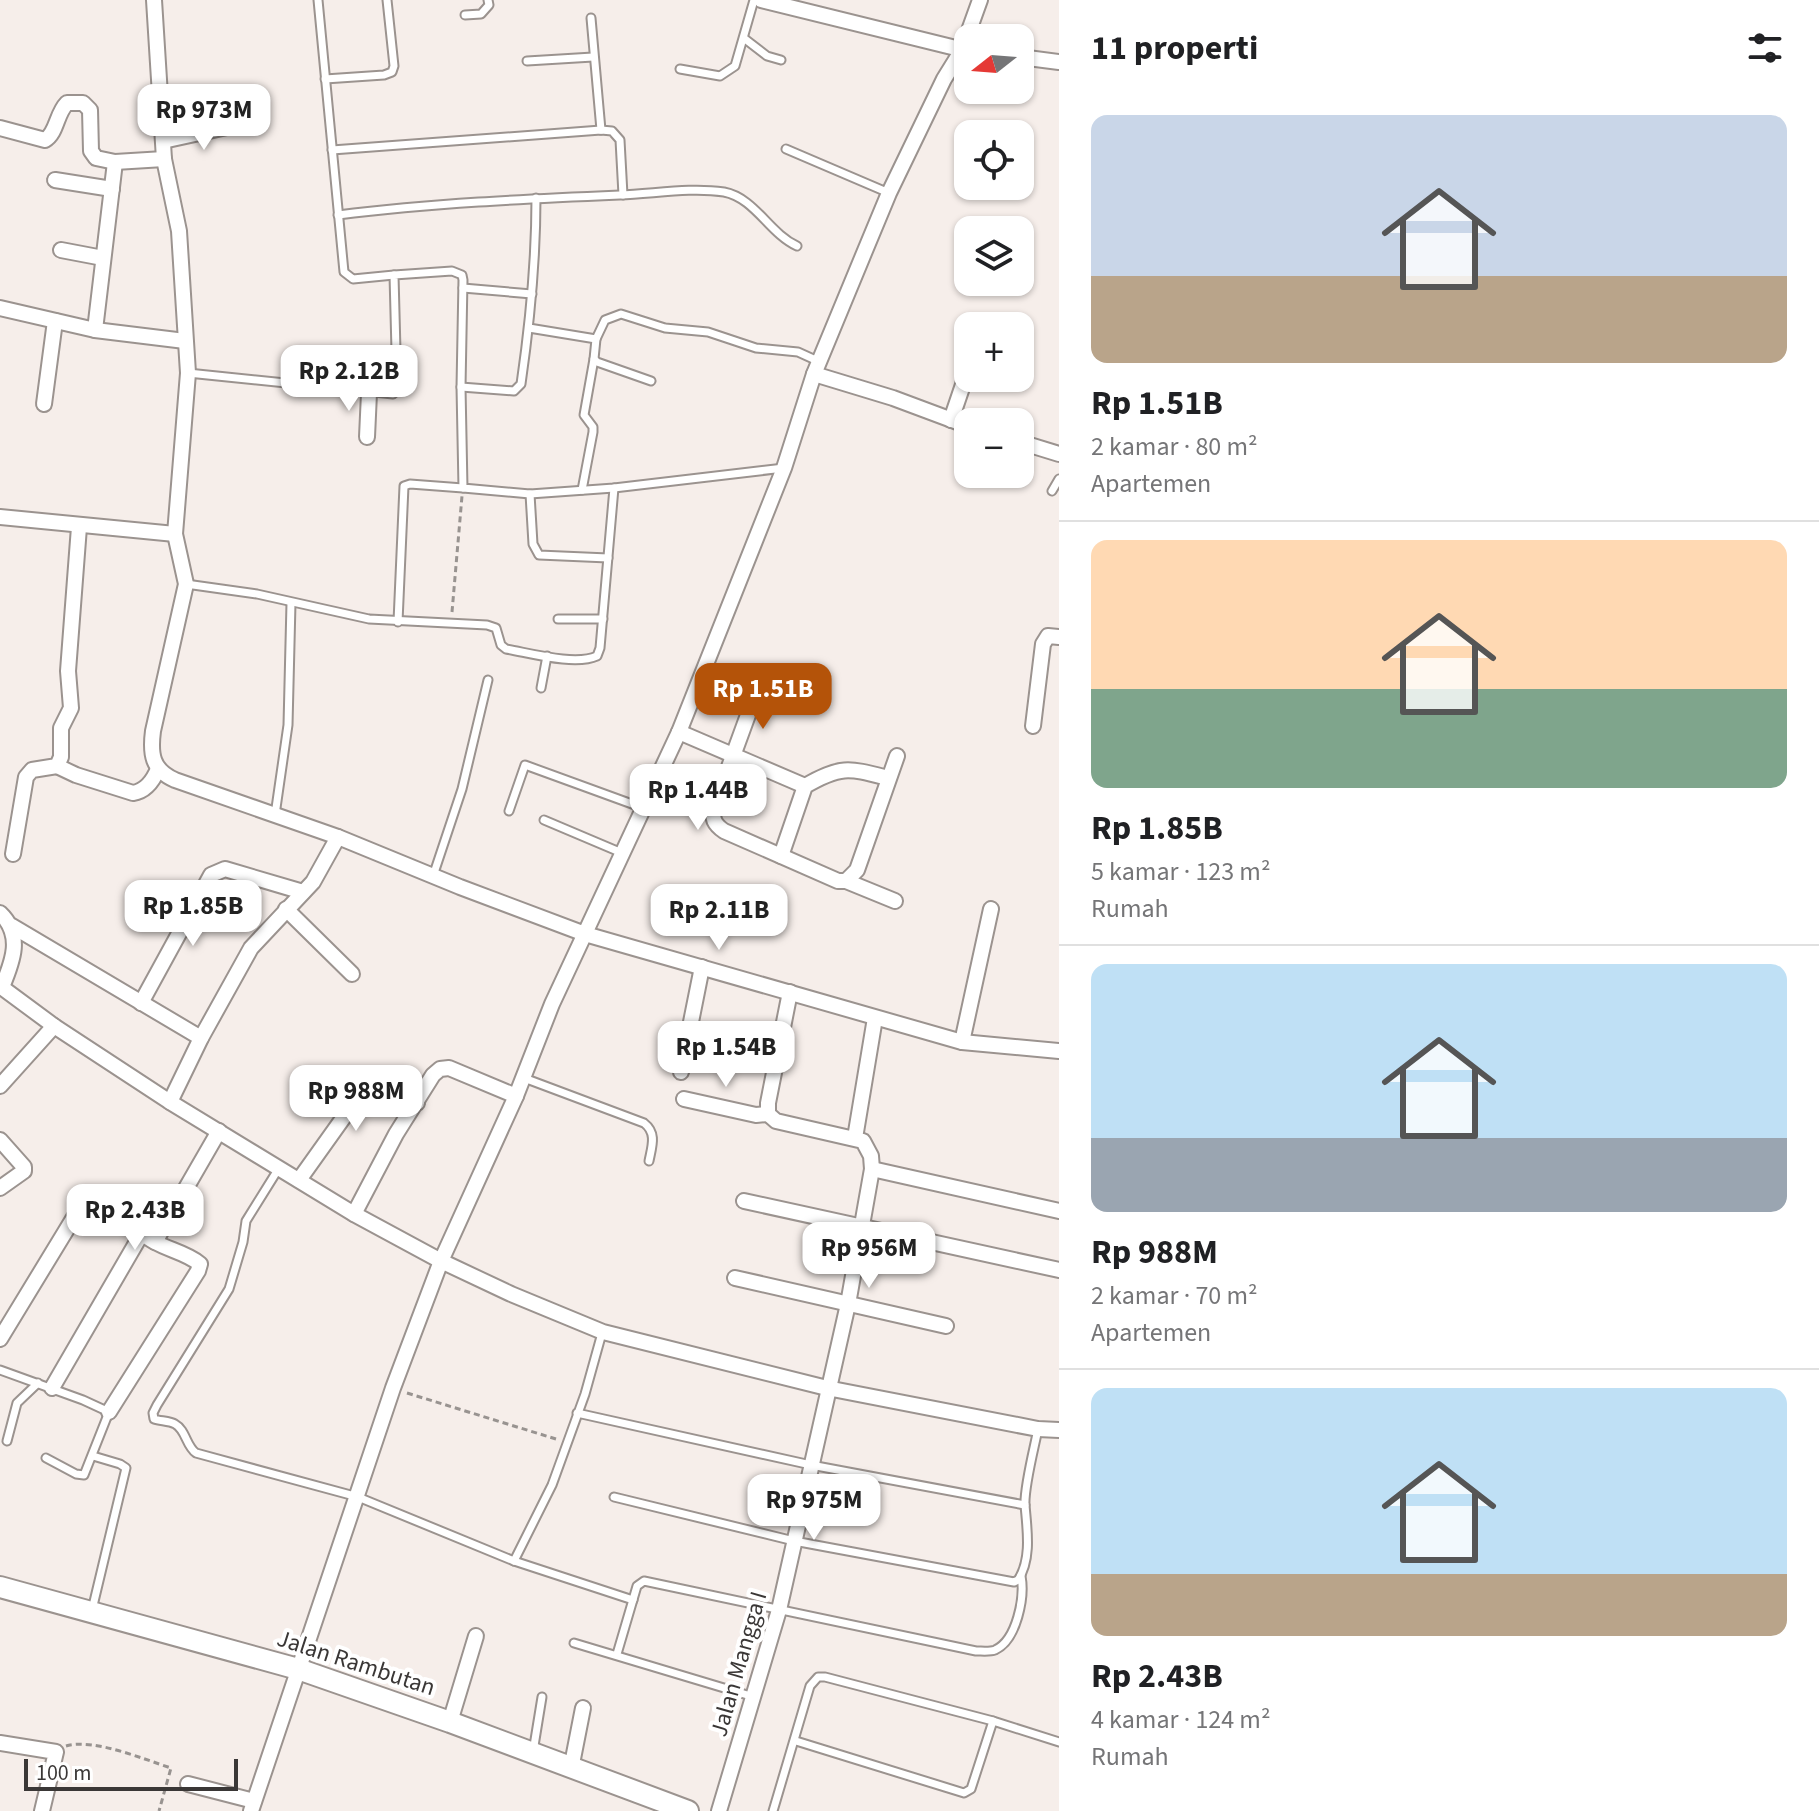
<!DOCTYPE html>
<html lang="id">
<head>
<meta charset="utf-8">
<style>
  :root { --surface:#fff; --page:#f6f6f6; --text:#202124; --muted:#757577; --line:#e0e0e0; --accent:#b45309 }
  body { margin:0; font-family:"Source Sans 3",sans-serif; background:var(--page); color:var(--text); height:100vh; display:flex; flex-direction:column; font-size:30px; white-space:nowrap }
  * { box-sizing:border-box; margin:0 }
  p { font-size:26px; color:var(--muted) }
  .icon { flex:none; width:44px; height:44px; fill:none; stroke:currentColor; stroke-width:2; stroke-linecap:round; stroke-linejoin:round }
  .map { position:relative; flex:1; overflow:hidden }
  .panel { display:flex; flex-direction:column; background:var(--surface); width:760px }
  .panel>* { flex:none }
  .needle { width:52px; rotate:253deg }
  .buttons { position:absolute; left:954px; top:24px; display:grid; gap:16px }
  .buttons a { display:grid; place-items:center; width:80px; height:80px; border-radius:16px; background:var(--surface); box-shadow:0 2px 6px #0004; font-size:40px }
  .scale { position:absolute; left:24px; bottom:20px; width:214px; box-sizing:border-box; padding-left:8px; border:4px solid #3a3736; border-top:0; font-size:22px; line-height:28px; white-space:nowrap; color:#3a3736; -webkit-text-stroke:6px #fff; paint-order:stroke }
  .price { position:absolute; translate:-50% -68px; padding:0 18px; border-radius:16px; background:#fff; color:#222; font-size:26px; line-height:52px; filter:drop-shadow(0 2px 4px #0008) }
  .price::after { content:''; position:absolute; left:50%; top:48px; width:24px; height:18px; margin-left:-12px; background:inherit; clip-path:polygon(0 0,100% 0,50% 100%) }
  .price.selected { background:var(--accent); color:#fff }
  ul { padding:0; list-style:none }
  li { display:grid; align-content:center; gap:16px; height:424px; padding:0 32px }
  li+li { border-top:2px solid var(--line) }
  li span { display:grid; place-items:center; height:248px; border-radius:16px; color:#555 }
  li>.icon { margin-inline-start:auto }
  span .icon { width:144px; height:144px; fill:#fffc; stroke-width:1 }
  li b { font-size:34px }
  h2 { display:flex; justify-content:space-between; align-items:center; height:96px; padding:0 32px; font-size:34px }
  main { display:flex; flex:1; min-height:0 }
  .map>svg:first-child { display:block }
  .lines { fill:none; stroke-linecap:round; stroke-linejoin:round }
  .lane-casing { stroke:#9b938f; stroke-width:11 }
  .street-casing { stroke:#9b938f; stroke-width:18 }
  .secondary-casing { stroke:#9b938f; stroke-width:24 }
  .path { stroke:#989390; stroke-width:3; stroke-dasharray:6 4; stroke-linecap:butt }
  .lane { stroke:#fff; stroke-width:7 }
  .street { stroke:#fff; stroke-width:14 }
  .secondary { stroke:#fff; stroke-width:20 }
  .labels { text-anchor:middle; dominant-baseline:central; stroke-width:8; stroke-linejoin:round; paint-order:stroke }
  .street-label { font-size:24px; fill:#3a3736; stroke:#fff }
</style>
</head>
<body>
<main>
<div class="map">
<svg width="1059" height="1811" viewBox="0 0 1059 1811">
  <rect width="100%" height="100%" fill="#f6eeea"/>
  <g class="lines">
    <defs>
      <g id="lane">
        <polyline points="318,0 344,272 353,279 394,275"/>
        <polyline points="465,15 481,14 489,5 488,0"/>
        <polyline points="591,18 601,130"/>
        <polyline points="745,39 767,56 781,60"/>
        <polyline points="527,61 593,57"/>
        <polyline points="680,69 720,76 735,66 754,0"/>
        <polyline points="325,79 384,75 392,72 394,66 387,0"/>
        <polyline points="786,149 889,193"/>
        <polyline points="332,150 601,130 612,131 620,140 623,195"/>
        <path d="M 338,215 C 432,203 525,199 620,195 C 653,194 690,187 724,192 C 755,198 769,233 797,246"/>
        <polyline points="463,288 532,294"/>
        <polyline points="529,328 596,339 594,359 597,362 651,381"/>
        <polyline points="596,339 605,320 621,314 665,328 708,332 756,348 798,352 820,362"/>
        <polyline points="188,373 393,394 397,389 394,275 452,271 462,275 463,280 461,387 463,488 530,494 614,488 784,468"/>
        <path d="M 461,387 L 514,391 L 521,384 C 530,322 536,261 536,198"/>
        <polyline points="582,490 593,432 593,427 584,415 594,359"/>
        <polyline points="1052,491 1059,479"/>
        <polyline points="530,494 533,544 539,555 608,558"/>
        <path d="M 186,584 L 257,594 L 369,619 L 487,625 L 496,628 L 501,645 L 506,649 C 530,653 575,666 597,656 L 600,648 L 614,488"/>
        <polyline points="558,619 603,619"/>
        <polyline points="398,622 404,486 410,484 463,488"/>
        <polyline points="541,688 547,656"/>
        <polyline points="509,811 525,765 643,808"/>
        <polyline points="275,815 288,725 291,603"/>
        <polyline points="544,820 622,853"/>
        <polyline points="433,876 462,789 488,680"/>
        <path d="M 524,1078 L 644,1123 C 657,1133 652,1146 649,1161"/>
        <path d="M 279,1168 L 246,1221 L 243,1242 L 229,1289 L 157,1405 L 153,1413 L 154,1419 C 160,1421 170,1421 175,1424 C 186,1430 186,1446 196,1453 L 358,1497 L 514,1561 L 633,1600"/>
        <polyline points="0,1370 83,1400 109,1412 84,1475 76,1474 46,1458"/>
        <polyline points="577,1413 811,1465 1025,1505"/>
        <polyline points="7,1441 17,1403 38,1383"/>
        <path d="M 614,1497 L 794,1541 L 1014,1582 L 1018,1580 C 1032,1559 1027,1529 1025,1505 C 1024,1487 1034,1449 1038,1429"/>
        <polyline points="514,1561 552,1485 585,1394 602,1333"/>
        <polyline points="92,1610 126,1468 120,1464 93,1456"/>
        <polyline points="574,1643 754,1697"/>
        <path d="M 617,1654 L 637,1586 L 644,1581 L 976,1651 C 982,1651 990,1652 995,1650 C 1017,1640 1025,1597 1021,1576"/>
        <polyline points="796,1741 964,1793 971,1789 993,1721 1059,1742"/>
        <polyline points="533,1752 542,1697"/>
        <polyline points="773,1811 810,1686 818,1677 825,1677 993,1721"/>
      </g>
      <g id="street">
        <path d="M 154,0 L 164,159 L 179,231 L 188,373 L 175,534 L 186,584 L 153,731 C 150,754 152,770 175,780 L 338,837 L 460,887 L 585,934 L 962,1042 L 1059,1051"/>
        <polyline points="761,0 968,51"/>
        <polyline points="1020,57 1059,62"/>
        <path d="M 0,128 L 45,140 C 57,133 56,114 67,103 L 83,103 L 90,110 L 91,151 L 96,158 L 115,162 L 164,159"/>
        <polyline points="163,141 236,125"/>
        <polyline points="55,180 112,189"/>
        <polyline points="61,250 103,258"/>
        <polyline points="0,308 95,330 185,341"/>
        <polyline points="95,330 115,162"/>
        <polyline points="814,374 893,398 968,426"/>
        <polyline points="44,404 55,321"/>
        <polyline points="951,420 968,370"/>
        <polyline points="367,437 369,393"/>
        <polyline points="1020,442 1059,454"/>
        <polyline points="0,517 175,534"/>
        <path d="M 756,693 L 714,808 C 712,819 714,824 724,831 L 838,881 L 846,881 L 857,870 L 897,756"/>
        <polyline points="1033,726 1043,644 1048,636 1059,637"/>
        <polyline points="679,732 805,786"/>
        <path d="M 57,766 L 76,775 L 133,793 C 146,791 153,781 158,769"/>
        <polyline points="13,854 26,777 32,770 57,766 61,757 61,728 71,708 68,671 79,527"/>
        <path d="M 781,856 L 805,786 C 841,765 849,768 888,778"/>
        <polyline points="846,881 895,901"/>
        <polyline points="286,909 352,974"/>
        <path d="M 0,913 C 23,935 13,961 2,987"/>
        <polyline points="12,926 201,1038"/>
        <polyline points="0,986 54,1026 170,1102 354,1214 441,1261 511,1294 603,1332 827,1388 1038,1429 1059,1430"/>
        <polyline points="141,1003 211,875 225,869 303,892"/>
        <polyline points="962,1042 991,909"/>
        <polyline points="681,1072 702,967"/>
        <polyline points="0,1086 54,1026"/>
        <polyline points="684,1099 756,1115 768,1114"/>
        <polyline points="170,1102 201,1038 251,948 313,882 338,837"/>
        <polyline points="855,1138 875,1018"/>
        <polyline points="0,1140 24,1167 24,1171 0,1188"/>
        <polyline points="872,1169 1059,1211"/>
        <polyline points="299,1180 366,1086 374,1081 417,1103"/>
        <polyline points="744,1201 1059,1270"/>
        <polyline points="354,1214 396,1134 433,1075 440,1069 449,1068 516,1096"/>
        <polyline points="155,1242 219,1131"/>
        <polyline points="735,1278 946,1326"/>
        <path d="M 0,1339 L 84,1201 C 104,1201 136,1232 155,1242 C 169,1250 187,1253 200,1264 L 198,1271 L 109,1412"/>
        <polyline points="52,1388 142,1233"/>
        <polyline points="450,1722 476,1636"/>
        <polyline points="0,1743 56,1752 42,1811"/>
        <polyline points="571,1769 583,1708"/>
        <polyline points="188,1784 254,1801"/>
        <polyline points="251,1811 393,1388 441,1261 516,1096 552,1004 679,732 784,468 814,374 862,258 889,193 944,79 962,50 980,0"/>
        <polyline points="719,1811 779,1610 848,1304 872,1169 871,1156 863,1141 776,1121 768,1114 768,1103 790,992"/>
      </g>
      <polyline id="secondary" points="0,1587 298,1669 450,1722 688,1811"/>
    </defs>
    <use href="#lane" class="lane-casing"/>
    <use href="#street" class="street-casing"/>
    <use href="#secondary" class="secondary-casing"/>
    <g class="path">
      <polyline points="452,612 462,496"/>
      <polyline points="407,1393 556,1439"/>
      <path d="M 66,1746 C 94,1738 143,1759 171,1768 L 159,1811"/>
    </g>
    <use href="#lane" class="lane"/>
    <use href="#street" class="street"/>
    <use href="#secondary" class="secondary"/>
  </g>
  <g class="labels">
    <g class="street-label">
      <text transform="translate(356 1663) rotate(18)">Jalan Rambutan</text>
      <text transform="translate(739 1664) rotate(-74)">Jalan Mangga I</text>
    </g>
  </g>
</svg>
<div class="buttons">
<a><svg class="needle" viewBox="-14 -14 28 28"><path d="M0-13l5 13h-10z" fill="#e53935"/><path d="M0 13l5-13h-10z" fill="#757577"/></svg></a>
<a><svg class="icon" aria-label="locate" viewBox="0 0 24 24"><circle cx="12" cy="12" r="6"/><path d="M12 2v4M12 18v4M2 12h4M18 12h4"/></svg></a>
<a><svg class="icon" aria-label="layers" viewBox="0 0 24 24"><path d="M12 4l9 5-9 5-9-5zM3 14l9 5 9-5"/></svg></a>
<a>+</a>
<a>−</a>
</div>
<div class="scale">100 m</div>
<b class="price" style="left:204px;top:152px">Rp 973M</b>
<b class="price" style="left:349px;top:413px">Rp 2.12B</b>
<b class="price selected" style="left:763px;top:731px">Rp 1.51B</b>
<b class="price" style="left:698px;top:832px">Rp 1.44B</b>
<b class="price" style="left:193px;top:948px">Rp 1.85B</b>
<b class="price" style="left:719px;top:952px">Rp 2.11B</b>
<b class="price" style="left:726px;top:1089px">Rp 1.54B</b>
<b class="price" style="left:356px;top:1133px">Rp 988M</b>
<b class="price" style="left:135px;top:1252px">Rp 2.43B</b>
<b class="price" style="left:869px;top:1290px">Rp 956M</b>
<b class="price" style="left:814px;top:1542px">Rp 975M</b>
</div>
<section class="panel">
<h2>11 properti<svg class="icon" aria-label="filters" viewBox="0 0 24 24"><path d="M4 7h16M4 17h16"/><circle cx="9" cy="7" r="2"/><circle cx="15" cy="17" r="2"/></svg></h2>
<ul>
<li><span style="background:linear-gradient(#c9d6e8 65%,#b9a48a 0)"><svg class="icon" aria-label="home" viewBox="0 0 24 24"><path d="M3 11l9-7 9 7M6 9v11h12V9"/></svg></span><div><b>Rp 1.51B</b><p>2 kamar · 80 m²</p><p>Apartemen</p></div></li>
<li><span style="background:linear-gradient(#ffd9b3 60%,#7fa58c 0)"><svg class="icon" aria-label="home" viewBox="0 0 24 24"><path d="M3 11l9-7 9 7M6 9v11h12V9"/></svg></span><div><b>Rp 1.85B</b><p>5 kamar · 123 m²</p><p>Rumah</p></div></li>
<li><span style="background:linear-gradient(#bfe0f5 70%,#9aa5b1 0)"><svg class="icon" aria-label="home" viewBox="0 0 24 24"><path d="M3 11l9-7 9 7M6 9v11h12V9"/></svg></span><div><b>Rp 988M</b><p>2 kamar · 70 m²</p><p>Apartemen</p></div></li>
<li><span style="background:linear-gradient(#bfe0f5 75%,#b9a48a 0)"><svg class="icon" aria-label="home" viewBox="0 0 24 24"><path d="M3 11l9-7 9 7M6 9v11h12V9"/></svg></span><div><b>Rp 2.43B</b><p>4 kamar · 124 m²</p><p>Rumah</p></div></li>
</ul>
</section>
</main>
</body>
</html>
